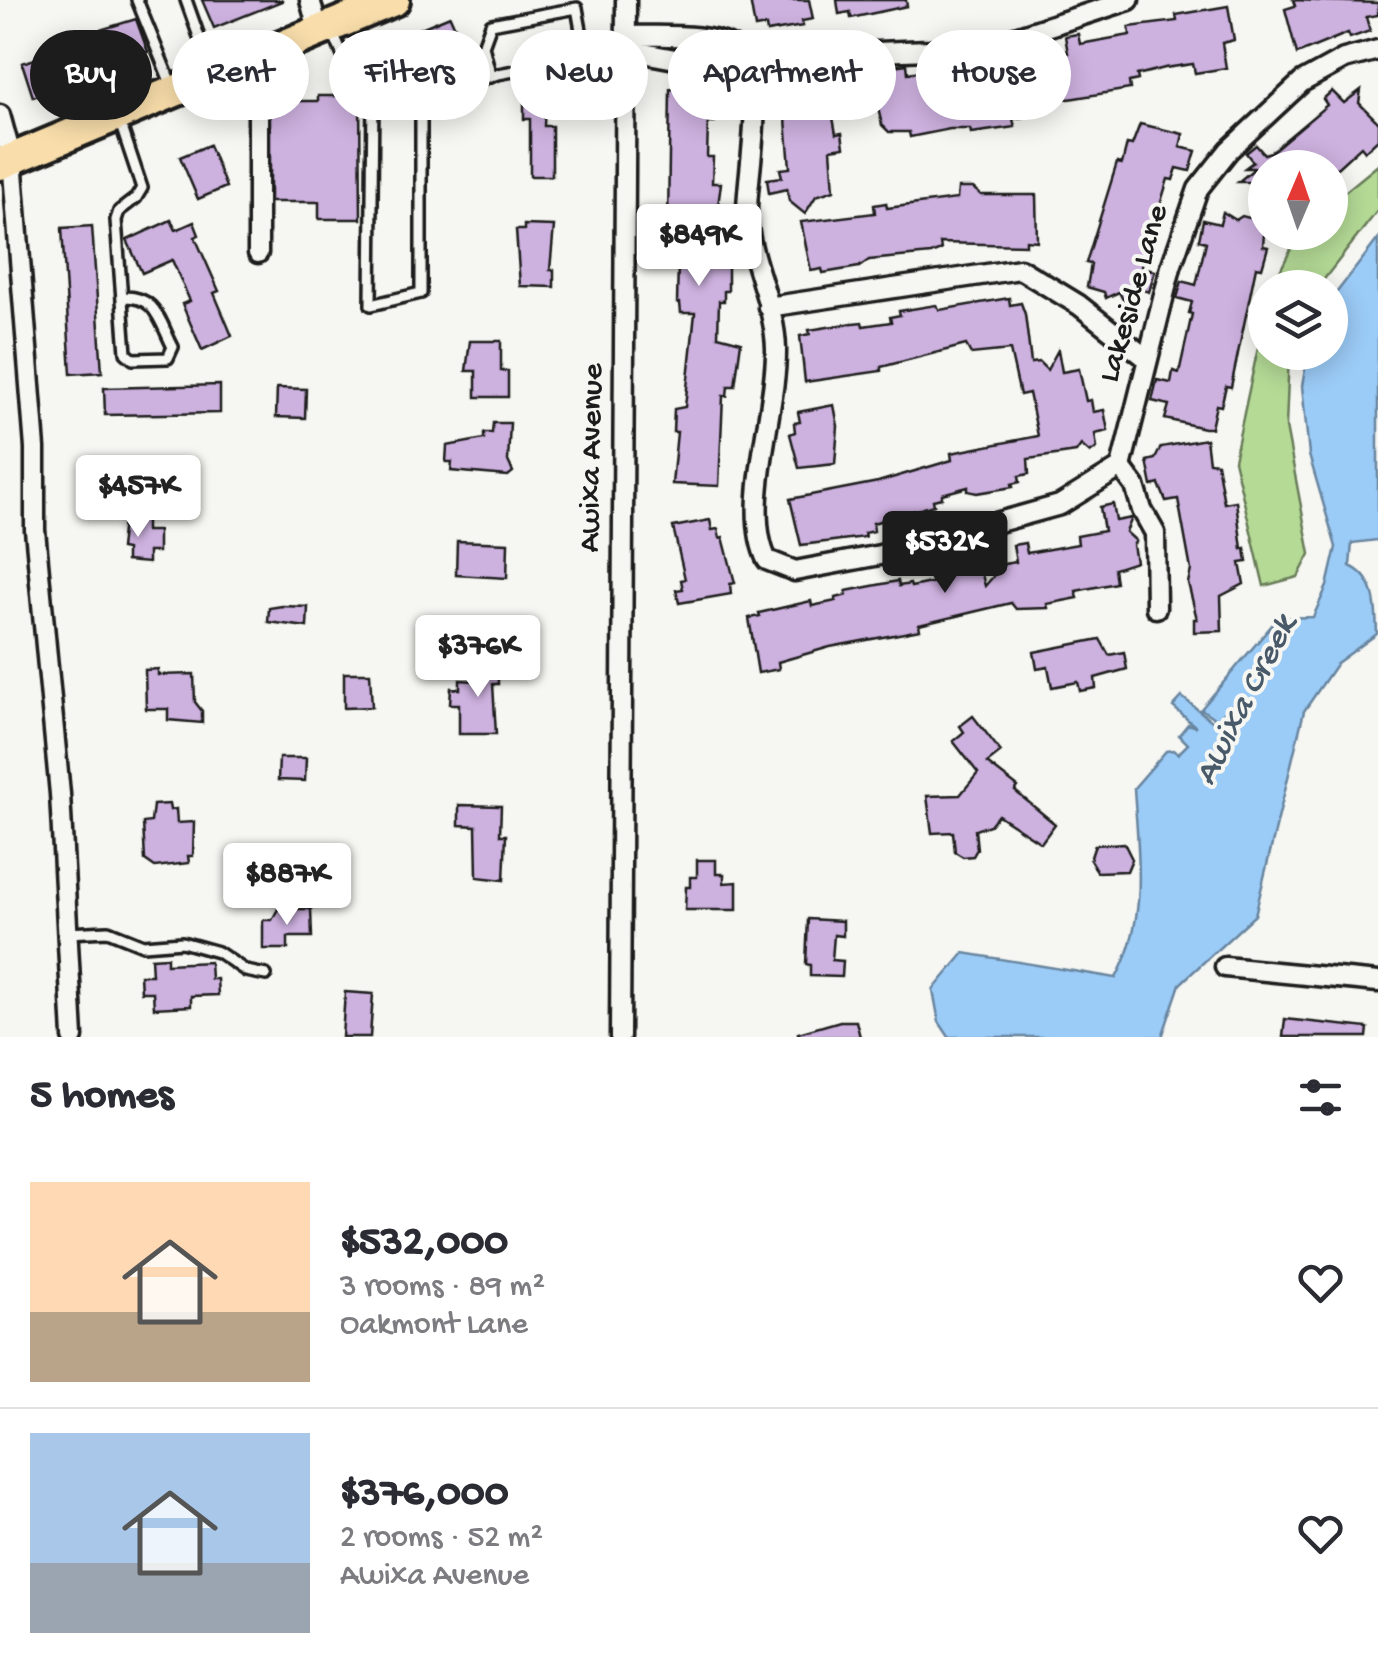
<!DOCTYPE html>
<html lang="en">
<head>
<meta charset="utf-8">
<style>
  :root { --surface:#fff; --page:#f7f7f7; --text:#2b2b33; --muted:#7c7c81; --line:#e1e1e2; --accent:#1c1c1c }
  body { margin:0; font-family:"Gochi Hand",sans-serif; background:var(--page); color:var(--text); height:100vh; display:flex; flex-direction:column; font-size:38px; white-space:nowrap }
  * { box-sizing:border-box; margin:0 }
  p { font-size:32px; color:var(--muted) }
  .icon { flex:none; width:55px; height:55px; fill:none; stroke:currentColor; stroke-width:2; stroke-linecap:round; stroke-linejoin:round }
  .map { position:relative; height:1037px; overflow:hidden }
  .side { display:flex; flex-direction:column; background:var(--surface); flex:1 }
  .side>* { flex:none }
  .hud { position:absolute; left:30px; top:30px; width:1320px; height:90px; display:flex; gap:20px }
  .needle { width:65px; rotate:2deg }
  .controls { position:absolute; left:1248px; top:150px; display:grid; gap:20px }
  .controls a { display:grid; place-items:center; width:100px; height:100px; border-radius:50%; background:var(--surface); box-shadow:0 5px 25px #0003; font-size:50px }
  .price { position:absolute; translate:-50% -85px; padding:0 22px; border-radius:10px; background:#fff; color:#222; font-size:32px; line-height:65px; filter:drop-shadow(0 2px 5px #0008) }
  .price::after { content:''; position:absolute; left:50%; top:60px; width:30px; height:22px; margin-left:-15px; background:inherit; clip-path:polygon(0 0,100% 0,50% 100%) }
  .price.on { background:var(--accent); color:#fff }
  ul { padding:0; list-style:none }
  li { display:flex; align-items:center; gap:30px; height:250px; padding:0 30px }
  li+li { border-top:2px solid var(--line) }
  li span { display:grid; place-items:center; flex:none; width:280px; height:200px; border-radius:0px; color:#555 }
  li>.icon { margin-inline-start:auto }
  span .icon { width:120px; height:120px; fill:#fffc; stroke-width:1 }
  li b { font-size:42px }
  h2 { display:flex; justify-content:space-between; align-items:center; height:120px; padding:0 30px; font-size:42px }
  .tag { padding:0 35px; border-radius:45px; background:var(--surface); box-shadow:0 5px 25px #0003; font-size:35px; line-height:90px }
  .tag.on { background:var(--accent); color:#fff }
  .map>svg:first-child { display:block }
  .green { fill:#b4da96; stroke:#687b59; stroke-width:2.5 }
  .water { fill:#9bcbf7; stroke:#68859f; stroke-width:2.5 }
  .building { fill:#cdb1df; stroke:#1c1c1c; stroke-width:2.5 }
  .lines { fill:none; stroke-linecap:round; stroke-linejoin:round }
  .service-casing { stroke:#1c1c1c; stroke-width:16 }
  .minor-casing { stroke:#1c1c1c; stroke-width:25 }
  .primary-casing { stroke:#1c1c1c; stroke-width:38 }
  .service { stroke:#f6f6f2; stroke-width:9 }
  .minor { stroke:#f6f6f2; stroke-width:18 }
  .primary { stroke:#f9deab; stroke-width:30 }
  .labels { text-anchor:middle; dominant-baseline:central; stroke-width:8; stroke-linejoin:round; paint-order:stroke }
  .street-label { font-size:32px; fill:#1c1c1c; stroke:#f6f6f2 }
  .water-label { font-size:35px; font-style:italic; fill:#485969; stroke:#f6f6f2 }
</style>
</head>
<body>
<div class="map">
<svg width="1378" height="1037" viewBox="0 0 1378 1037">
  <rect width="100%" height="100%" fill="#f6f6f2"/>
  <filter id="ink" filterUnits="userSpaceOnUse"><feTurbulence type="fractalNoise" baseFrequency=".01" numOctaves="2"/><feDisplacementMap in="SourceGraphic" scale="20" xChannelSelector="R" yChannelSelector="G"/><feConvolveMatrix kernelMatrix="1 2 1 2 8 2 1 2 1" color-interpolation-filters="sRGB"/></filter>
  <g filter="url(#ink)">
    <g class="green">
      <polygon points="1378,165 1378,210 1318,287 1272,287 1299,233 1330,232 1330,204"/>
      <polygon points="1265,315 1265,352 1289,353 1286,427 1310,554 1298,577 1264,586 1234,460"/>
    </g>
    <path class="water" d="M 1378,239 L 1378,540 L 1352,543 L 1350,566 C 1377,578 1376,608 1377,634 L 1337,663 L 1304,711 L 1255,915 L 1180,984 L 1162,1037 L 949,1037 L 939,1022 L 933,990 L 964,953 L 1116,978 C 1149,917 1138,854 1134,788 L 1166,751 L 1173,750 L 1178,754 L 1188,744 L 1179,735 L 1188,724 L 1196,727 L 1173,707 L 1182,697 L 1217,725 L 1232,705 L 1217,720 L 1201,709 L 1278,618 L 1313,617 L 1327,586 L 1336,547 L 1309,455 L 1302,386 L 1308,353 L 1330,352 L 1330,301 Z"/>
    <g class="building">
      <polygon points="202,0 282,0 282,1 214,28"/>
      <polygon points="750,0 809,0 813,19 802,21 803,26 767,32 766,26 755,28"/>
      <polygon points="837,0 906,0 907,6 851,18 850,12 839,14"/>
      <polygon points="1293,0 1378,3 1378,15 1366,17 1370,31 1350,38 1348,33 1297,54 1285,9 1295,6"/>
      <polygon points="1228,6 1234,40 1222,43 1226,68 1195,73 1193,64 1165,68 1137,75 1138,80 1129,82 1130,89 1069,99 1064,98 1061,81 1056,78 1066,66 1043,57 1068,53 1065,36 1078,34 1080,44 1130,35 1129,27 1177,21 1176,15"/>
      <polygon points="450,16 463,46 445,57 405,71 392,40"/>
      <polygon points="136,19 148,52 90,70 92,78 33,97 22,63 80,45 77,37"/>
      <polygon points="1012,54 1015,72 1029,69 1036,107 1035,115 1013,119 1015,127 971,133 970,129 950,129 910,137 909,132 889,132 882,125 873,87 888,84 886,67 907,64 908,73 921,71 922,77 929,75 930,80 993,70 991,58"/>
      <polygon points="670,89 716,93 714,123 708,123 707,157 713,157 712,183 721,183 714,237 726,237 728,247 728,291 724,291 724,301 719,301 718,336 741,342 735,386 728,386 727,396 723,396 719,486 672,484 677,432 673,432 674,409 685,407 695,313 681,313 680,303 677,303 679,222 668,221"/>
      <polygon points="1361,90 1359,103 1378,122 1378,139 1365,151 1361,146 1337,168 1265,168 1265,182 1238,182 1255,168 1245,168 1253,162 1246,153 1256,145 1264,154 1271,152 1327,105 1323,99 1332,91 1344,103"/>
      <polygon points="318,96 360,96 361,219 319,219 319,202 270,202 270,101 318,101"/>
      <polygon points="807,101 812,107 831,106 836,134 842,133 844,147 831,149 834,190 816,196 805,214 789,201 787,189 769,193 767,179 782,177 780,169 790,168 785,107 801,109"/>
      <polygon points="524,102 545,102 544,126 552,126 552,176 530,176 530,119 524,119"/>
      <polygon points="1140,124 1183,134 1180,147 1196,151 1190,171 1177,168 1173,180 1168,179 1141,268 1155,271 1149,292 1133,287 1127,308 1119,292 1106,298 1104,292 1087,287 1091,264 1086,263 1117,163 1122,164 1127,144 1132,145"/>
      <polygon points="209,145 226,187 198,199 180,157"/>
      <polygon points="958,188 973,188 981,195 1036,195 1037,241 1026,240 1026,245 940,243 941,250 931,254 869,260 859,267 823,273 822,269 811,271 801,222 875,213 874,205 886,203 887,208 957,199"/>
      <polygon points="1223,212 1236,220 1242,216 1265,222 1263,246 1268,247 1262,268 1256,267 1231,387 1226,386 1221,406 1216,405 1211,428 1204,428 1165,419 1169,405 1152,401 1157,380 1171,383 1173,371 1179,373 1192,314 1189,313 1192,302 1177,298 1182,281 1196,285 1206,242 1199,240 1203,220 1220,224"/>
      <polygon points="171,220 176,230 194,222 199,235 195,237 219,291 214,293 232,336 202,350 182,304 190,301 172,260 142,273 127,240"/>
      <polygon points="524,225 554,226 550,270 554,270 554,287 520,286 516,230 524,230"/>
      <polygon points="92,226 102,372 71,374 62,228"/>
      <polygon points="1009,298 1010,305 1021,303 1025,314 1031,363 1039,362 1047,370 1058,350 1062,372 1079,369 1086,401 1091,400 1093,412 1104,410 1108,431 1095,434 1097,448 1090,453 1081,445 1076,452 1028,459 1029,474 1019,476 1020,482 1012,484 1013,487 977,493 968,491 968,487 942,494 942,498 933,500 934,505 873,523 874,531 864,533 865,537 801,545 790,499 878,482 952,460 951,453 1038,436 1029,393 1020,395 1010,350 971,354 966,345 881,367 881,371 805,382 800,336 810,334 809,330 853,323 862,322 863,326 891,322 890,317 900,315 899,311 936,305 940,310"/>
      <polygon points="470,341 501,341 501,371 508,371 508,397 476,397 476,371 466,371"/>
      <polygon points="220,385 220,413 105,415 104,388"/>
      <polygon points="277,388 306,389 305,418 276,417"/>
      <polygon points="834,405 838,426 835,464 799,468 790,434 795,432 794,423 800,422 798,412"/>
      <polygon points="493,423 510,423 508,461 513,472 508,476 451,471 452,462 446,462 447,446 484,439 484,433 492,433"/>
      <polygon points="1206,439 1209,462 1217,463 1224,503 1236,501 1242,549 1245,548 1247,562 1240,563 1244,584 1221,596 1222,631 1194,632 1194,619 1197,619 1188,583 1191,570 1178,499 1166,501 1159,484 1152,486 1147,461 1155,459 1161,447"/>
      <polygon points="1113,504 1116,521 1132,518 1126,532 1136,541 1133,545 1136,562 1114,569 1116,583 1076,591 1078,598 1047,604 1048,608 1016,609 1011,603 919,625 920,630 830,647 778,662 779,669 758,673 749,618 760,616 759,613 811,601 812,606 836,601 836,598 847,595 846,591 898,581 899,586 910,584 911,587 935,582 934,576 951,572 949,564 968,560 969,565 979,563 985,586 1004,564 1016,562 1013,545 1025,543 1027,553 1078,544 1077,536 1104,531 1100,507"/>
      <polygon points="146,518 146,531 158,531 158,552 148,552 148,563 126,561 126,550 120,549 123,520"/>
      <polygon points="710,520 712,530 718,529 720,538 723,537 735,583 730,584 731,594 679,603 676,590 683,589 681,580 685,579 673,527"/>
      <polygon points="457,541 508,543 507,578 456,575"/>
      <polygon points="282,606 308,607 307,627 268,622 269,608"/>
      <polygon points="1100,639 1109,655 1124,652 1127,669 1095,678 1096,688 1080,691 1078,682 1052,687 1048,667 1037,669 1034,652"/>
      <polygon points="476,660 498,660 498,684 493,684 496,734 459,734 459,704 450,704 451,688 460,689 460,680 476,681"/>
      <polygon points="158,669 158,675 194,674 195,702 202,711 202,723 168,720 168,709 146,709 145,670"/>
      <polygon points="344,673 370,673 372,707 344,708"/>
      <polygon points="973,716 1001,752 987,763 1018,787 1015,791 1055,824 1041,843 998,815 990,825 975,830 977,849 973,856 963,857 955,852 953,832 932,833 927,796 960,795 978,773 953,741 964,732 960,726"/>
      <polygon points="279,758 306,758 305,781 278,780"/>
      <polygon points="169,804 170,810 176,809 177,823 194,822 193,856 188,856 189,863 155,867 145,860 143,823 151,822 153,805"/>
      <polygon points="459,805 501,806 500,835 506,835 504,880 477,877 476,826 459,825"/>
      <polygon points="1124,843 1132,859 1127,871 1097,872 1090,860 1095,845"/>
      <polygon points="697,860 716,860 716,874 724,874 724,883 737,882 737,910 685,910 686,887 690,887 690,877 697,877"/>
      <polygon points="278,909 311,909 312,937 288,937 288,949 263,949 263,920 272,920"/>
      <polygon points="808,919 843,921 843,936 834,935 832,960 843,961 842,977 810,976 810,965 806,964"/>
      <polygon points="167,957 167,964 210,962 211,979 217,979 218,995 191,996 191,1006 154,1008 153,992 141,992 140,975 152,975 151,958"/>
      <polygon points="345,992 373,994 370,1037 342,1037"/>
      <polygon points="1285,1019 1368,1028 1367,1037 1283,1037"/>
      <polygon points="840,1021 856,1021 860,1037 799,1037 798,1033"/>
    </g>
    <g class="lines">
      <defs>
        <g id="service">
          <polyline points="137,0 172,86"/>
          <polyline points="186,0 212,73"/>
          <polyline points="333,32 348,68 373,94 402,104 498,74 627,50"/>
          <polyline points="453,59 483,46"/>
          <polyline points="491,77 483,46 491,24 577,8 586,58"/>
          <polyline points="421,98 421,293 371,305 373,94 441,64"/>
          <path d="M 119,119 L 142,188 L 136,198 L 119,211 L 116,220 L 126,353 L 133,359 L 168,358 L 173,347 C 159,320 156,295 122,297"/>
          <polyline points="67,933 108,931 143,945 182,942 218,952 246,971 266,975"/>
        </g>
        <g id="minor">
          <polyline points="310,0 318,29"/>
          <path d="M 627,36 C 655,36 726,31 743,56 C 767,90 746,175 747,215 C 749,261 775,303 776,349 C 777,410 741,508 767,560 L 795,571 L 880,555 L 1060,505 L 1121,467"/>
          <polyline points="627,50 750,73 823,54 930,50 1000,42 1129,0"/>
          <polyline points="249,60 258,102 258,253"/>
          <polyline points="0,115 12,159 35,448 35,530 60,794 73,1037"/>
          <polyline points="768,307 1020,269 1079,305 1146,358"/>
          <polyline points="1121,467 1171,267 1198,189 1229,150 1302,82 1344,59 1378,50"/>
          <polyline points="1121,467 1135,486 1142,510 1155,533 1156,608"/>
          <polyline points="1225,967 1378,982"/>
          <polyline points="620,1037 626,0"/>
        </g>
        <polyline id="primary" points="0,164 394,0"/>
      </defs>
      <use href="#service" class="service-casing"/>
      <use href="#minor" class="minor-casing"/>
      <use href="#primary" class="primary-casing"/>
      <use href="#service" class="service"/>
      <use href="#minor" class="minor"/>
      <use href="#primary" class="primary"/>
    </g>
  </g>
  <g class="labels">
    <g class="street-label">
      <text transform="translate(1135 294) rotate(-74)">Lakeside Lane</text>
      <text transform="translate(593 458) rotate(-89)">Awixa Avenue</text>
    </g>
    <g class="water-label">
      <text transform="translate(1247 701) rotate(-63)">Awixa Creek</text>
    </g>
  </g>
</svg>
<div class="controls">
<a><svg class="needle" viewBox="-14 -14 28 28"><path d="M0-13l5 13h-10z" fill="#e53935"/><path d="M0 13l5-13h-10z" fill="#7c7c81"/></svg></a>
<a><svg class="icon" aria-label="layers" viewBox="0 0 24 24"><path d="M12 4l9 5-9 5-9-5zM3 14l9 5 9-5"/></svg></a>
</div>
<b class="price" style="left:699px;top:289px">$849K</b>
<b class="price" style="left:138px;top:540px">$457K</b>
<b class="price on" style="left:945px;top:596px">$532K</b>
<b class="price" style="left:478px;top:700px">$376K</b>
<b class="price" style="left:287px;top:928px">$887K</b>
<div class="hud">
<a class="tag on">Buy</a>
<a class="tag">Rent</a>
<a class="tag">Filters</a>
<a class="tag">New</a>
<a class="tag">Apartment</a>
<a class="tag">House</a>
</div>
</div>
<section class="side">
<h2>5 homes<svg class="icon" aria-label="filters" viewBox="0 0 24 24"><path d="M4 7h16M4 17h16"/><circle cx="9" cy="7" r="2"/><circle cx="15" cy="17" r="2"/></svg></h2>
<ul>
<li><span style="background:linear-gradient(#ffd9b3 65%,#b9a48a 0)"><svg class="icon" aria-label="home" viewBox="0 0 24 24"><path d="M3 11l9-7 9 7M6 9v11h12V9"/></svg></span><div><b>$532,000</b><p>3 rooms · 89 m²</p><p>Oakmont Lane</p></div><svg class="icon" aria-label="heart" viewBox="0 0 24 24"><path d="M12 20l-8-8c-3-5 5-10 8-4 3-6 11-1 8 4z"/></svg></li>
<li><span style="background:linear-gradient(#a9c7e8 65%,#9aa5b1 0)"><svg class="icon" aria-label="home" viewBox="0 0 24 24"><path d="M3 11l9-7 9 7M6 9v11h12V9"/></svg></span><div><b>$376,000</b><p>2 rooms · 52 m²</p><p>Awixa Avenue</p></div><svg class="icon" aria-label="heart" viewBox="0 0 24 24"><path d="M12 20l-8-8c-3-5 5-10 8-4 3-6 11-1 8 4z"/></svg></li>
</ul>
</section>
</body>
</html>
